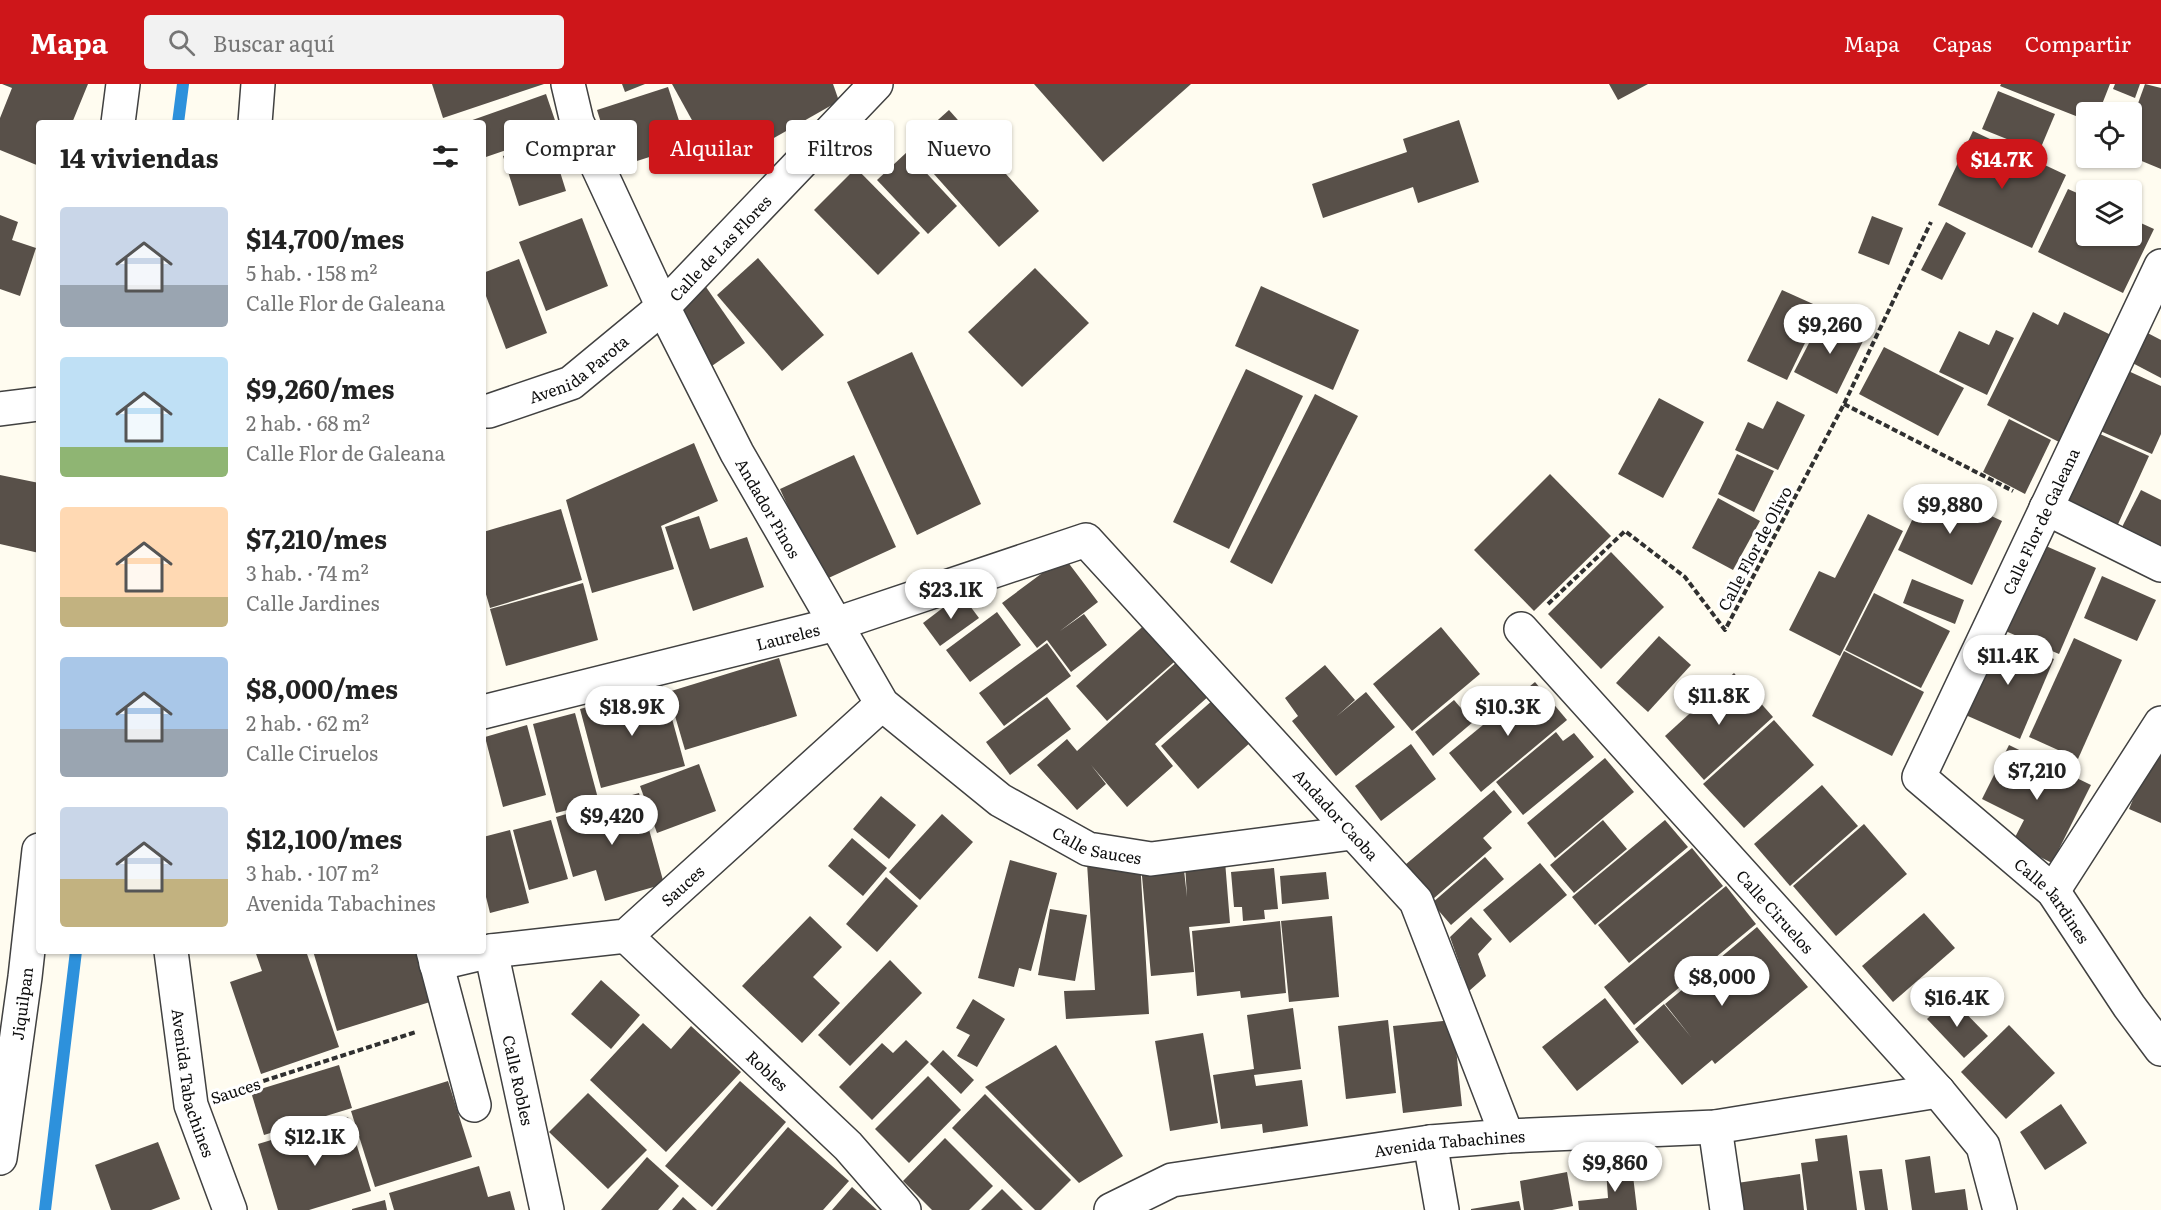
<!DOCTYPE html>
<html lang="es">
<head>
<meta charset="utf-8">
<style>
  :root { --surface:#fff; --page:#f2f2f2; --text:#222; --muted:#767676; --accent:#ce161a }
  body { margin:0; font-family:Literata,serif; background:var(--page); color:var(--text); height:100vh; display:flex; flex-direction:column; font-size:22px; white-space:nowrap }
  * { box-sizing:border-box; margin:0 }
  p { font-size:20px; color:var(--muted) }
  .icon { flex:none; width:33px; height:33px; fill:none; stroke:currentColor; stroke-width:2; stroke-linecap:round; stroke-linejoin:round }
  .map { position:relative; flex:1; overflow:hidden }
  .panel { position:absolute; left:36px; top:36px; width:450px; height:834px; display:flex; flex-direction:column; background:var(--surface); border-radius:6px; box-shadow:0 2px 4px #0004 }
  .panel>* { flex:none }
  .top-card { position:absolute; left:504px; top:36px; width:570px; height:54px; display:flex; gap:12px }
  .fabs { position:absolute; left:2076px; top:18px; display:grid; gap:12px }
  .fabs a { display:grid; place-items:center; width:66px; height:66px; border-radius:6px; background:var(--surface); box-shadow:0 2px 4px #0004; font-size:30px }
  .price { position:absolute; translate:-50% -51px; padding:0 14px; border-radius:21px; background:#fff; color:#222; font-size:20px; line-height:39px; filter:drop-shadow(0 2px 3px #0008) }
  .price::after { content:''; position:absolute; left:50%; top:36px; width:18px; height:14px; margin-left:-9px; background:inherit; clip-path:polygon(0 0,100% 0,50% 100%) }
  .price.on { background:var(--accent); color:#fff }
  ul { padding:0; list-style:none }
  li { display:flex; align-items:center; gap:18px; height:150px; padding:0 24px }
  li span { display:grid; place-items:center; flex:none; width:168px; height:120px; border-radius:6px; color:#555 }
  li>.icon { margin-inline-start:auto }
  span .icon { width:72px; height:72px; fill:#fffc; stroke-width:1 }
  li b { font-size:26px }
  h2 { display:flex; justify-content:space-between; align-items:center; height:72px; padding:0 24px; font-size:26px }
  .pill { padding:0 21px; border-radius:6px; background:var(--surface); box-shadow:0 2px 4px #0004; font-size:21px; line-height:54px }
  .pill.on { background:var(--accent); color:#fff }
  header { display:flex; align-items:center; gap:36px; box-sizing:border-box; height:84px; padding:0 30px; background:var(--accent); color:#fff }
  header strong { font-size:28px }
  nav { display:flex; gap:33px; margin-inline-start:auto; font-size:21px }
  .search { width:420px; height:54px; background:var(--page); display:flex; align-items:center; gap:15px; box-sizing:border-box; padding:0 21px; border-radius:6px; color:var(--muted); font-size:22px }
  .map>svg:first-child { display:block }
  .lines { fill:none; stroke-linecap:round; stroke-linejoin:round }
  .stream { stroke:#2d91dc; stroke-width:12 }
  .building { fill:#585049 }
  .minor-casing { stroke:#414141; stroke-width:36 }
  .tertiary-casing { stroke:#414141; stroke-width:36 }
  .path { stroke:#303030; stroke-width:4; stroke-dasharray:6 3; stroke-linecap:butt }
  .minor { stroke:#fff; stroke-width:33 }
  .tertiary { stroke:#fff; stroke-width:33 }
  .labels { text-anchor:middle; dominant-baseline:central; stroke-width:6; stroke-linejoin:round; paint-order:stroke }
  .street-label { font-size:16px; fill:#0e0e0e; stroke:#fff }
</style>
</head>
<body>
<header>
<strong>Mapa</strong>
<div class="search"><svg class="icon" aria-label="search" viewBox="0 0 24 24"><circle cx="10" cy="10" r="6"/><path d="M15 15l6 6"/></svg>Buscar aquí</div>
<nav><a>Mapa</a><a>Capas</a><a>Compartir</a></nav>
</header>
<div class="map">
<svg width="2161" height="1126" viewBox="0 0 2161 1126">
  <rect width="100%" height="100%" fill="#fffcf0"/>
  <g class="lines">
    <g class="stream">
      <polyline points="178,39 183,0"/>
      <polyline points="45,1126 76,867"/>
    </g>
  </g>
  <g class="building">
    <polygon points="2,0 88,0 72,39 39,39 39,82 0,66 0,34 12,4"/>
    <polygon points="432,0 544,0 443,34"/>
    <polygon points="622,0 645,0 625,8"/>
    <polygon points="672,0 833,0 839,17 719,85"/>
    <polygon points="1034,0 1191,0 1103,78"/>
    <polygon points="1609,0 1648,0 1618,16"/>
    <polygon points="2001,0 2110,0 2099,28 2086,28 2086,36 2000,2"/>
    <polygon points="2115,0 2140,0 2135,14 2113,5"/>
    <polygon points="2145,0 2161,4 2161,85 2132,73 2132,36"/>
    <polygon points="668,3 687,61 615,84 597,26"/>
    <polygon points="1998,7 2055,30 2039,68 1982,45"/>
    <polygon points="546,10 559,48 483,74 483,39 464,39"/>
    <polygon points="949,26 1039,127 999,163 909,62"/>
    <polygon points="1459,36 1479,98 1418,119 1413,103 1323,134 1312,100 1407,68 1403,55"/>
    <polygon points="1973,47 2066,91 2032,164 1938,121"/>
    <polygon points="550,56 566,107 519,122 503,72"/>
    <polygon points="907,68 957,122 928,150 877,96"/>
    <polygon points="856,84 920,149 878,191 814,126"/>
    <polygon points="2068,105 2086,113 2086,152 2132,152 2132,135 2154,145 2123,209 2038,168"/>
    <polygon points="0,131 18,138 12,156 36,164 20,212 0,205"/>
    <polygon points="1872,132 1903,144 1889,181 1858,169"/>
    <polygon points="582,134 608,202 546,227 519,158"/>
    <polygon points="1946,138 1966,149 1942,196 1921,186"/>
    <polygon points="758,174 824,251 782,287 717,211"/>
    <polygon points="519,175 547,249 506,265 483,204 483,189"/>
    <polygon points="1035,184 1089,239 1022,303 968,248"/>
    <polygon points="1261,202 1359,246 1333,306 1235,262"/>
    <polygon points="706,203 745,259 706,286 668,230"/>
    <polygon points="1782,206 1822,224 1787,296 1747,277"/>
    <polygon points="2033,228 2058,241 2064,228 2111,251 2059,358 1987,321"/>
    <polygon points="1823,232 1865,253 1837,310 1794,288"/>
    <polygon points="2138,244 2161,256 2161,294 2123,274"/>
    <polygon points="1996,246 2014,254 1987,311 1939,288 1959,247 1989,261"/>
    <polygon points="1884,263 1964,304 1938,352 1859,310"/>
    <polygon points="912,268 981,420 917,451 847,298"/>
    <polygon points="1246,285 1303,312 1229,465 1173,438"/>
    <polygon points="2124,285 2161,302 2161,350 2152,370 2096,345"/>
    <polygon points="1315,310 1358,332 1272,500 1230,478"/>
    <polygon points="1659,314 1704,338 1663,414 1618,390"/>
    <polygon points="1777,317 1805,331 1778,386 1735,366 1748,338 1763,345"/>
    <polygon points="2009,335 2051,356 2025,410 1983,388"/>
    <polygon points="2091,346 2149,372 2114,449 2056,423"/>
    <polygon points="694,359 718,417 661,442 674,485 592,509 566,416"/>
    <polygon points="1737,370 1774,387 1754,428 1718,410"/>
    <polygon points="854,371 896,463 822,497 780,405"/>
    <polygon points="1550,390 1611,452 1534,527 1474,466"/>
    <polygon points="0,391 39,399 39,469 0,460"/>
    <polygon points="1928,402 2002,437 1972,501 1898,466"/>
    <polygon points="2141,406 2161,416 2161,466 2121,445"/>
    <polygon points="1718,414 1760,437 1733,486 1692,464"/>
    <polygon points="561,425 582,496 490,524 483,500 483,448"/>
    <polygon points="1868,430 1903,447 1840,572 1789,546 1819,487 1835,494"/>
    <polygon points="699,432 710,465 747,453 764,503 693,527 665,443"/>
    <polygon points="2039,459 2096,484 2059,570 2003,546"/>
    <polygon points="1611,468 1664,523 1601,585 1548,530"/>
    <polygon points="1064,473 1098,518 1060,547 1084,530 1107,561 1071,588 1047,556 1037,564 1002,519"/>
    <polygon points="2102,492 2156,516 2137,557 2084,534"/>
    <polygon points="1912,495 1964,516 1955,540 1903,519"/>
    <polygon points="583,499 598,556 506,582 490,525"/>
    <polygon points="1874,509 1950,547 1921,604 1845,566"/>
    <polygon points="961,510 979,534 940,562 923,539"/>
    <polygon points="997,528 1021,561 970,598 946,566"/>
    <polygon points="1149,537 1181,572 1107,637 1076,602"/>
    <polygon points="1441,543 1480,590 1412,647 1373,600"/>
    <polygon points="1996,549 2054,575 2020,655 1961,629"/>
    <polygon points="1659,552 1691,581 1648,628 1616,599"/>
    <polygon points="2074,554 2122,576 2078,675 2029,653"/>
    <polygon points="1047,559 1071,592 1004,642 979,609"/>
    <polygon points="1844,567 1924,608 1892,672 1812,632"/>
    <polygon points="779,574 797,632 685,666 668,608"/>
    <polygon points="1179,576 1210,611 1155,660 1173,682 1127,723 1091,681 1106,700 1077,726 1037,681 1067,655 1077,667"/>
    <polygon points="1325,581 1355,616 1337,632 1366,608 1395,643 1336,692 1292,637 1298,632 1285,614"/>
    <polygon points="1734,589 1773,633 1704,696 1665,652"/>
    <polygon points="1535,598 1567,636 1481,708 1449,669"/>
    <polygon points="663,602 685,682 601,704 580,625"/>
    <polygon points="1047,613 1071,645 1010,691 986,658"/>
    <polygon points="1214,615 1251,658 1198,705 1161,662"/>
    <polygon points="1454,616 1473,638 1433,672 1415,648"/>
    <polygon points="575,629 599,718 556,729 533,640"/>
    <polygon points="1774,636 1814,681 1744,744 1703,700"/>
    <polygon points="527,641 546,711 503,723 485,653"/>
    <polygon points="1556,648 1563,657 1574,649 1594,673 1523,731 1496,698"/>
    <polygon points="2157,658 2161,659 2161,739 2129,725"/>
    <polygon points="1411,660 1436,695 1381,737 1355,702"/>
    <polygon points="2009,661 2091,701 2052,779 2012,759 2024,736 1982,715"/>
    <polygon points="1605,674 1634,708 1555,774 1527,739"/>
    <polygon points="699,680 716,727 657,749 640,702"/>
    <polygon points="1822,701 1858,742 1790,802 1754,760"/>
    <polygon points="1494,706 1512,728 1483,754 1492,764 1433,815 1405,781"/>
    <polygon points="639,709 664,800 605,817 596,786 573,793 556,733"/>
    <polygon points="881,712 916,741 889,775 853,745"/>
    <polygon points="942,730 973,758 920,816 889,788"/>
    <polygon points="551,736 568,795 529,806 513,746"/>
    <polygon points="1603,736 1627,765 1574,809 1550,781"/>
    <polygon points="1665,736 1688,763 1595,841 1572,813"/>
    <polygon points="1864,740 1907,790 1836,852 1793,802"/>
    <polygon points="510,746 529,819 490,829 483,801 483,753"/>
    <polygon points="852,754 887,784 863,812 828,782"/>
    <polygon points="1692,764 1723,802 1629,879 1598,841"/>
    <polygon points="1485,773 1504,795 1451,841 1432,819"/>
    <polygon points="1010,776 1057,789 1031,887 1019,884 1014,903 978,894"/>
    <polygon points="1140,776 1149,930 1066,935 1064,907 1095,906 1087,779"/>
    <polygon points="1183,777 1187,813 1185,780 1225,777 1230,839 1189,843 1194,888 1151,892 1141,781"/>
    <polygon points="1540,779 1567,811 1510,859 1483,826"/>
    <polygon points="1274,784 1278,825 1264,826 1265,835 1243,837 1242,823 1234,823 1231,788"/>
    <polygon points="1326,788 1329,815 1282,820 1280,792"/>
    <polygon points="886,793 918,822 877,868 846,840"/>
    <polygon points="1726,802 1756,840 1634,941 1604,903"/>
    <polygon points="1050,825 1087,831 1075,897 1038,891"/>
    <polygon points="1924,829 1955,864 1893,918 1862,882"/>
    <polygon points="810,832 842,863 813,893 840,919 802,959 742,902"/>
    <polygon points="1332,832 1339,913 1289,918 1281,837"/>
    <polygon points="1471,833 1492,855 1478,870 1486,892 1469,907 1450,853"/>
    <polygon points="1280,837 1286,909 1241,914 1240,907 1197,912 1192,847"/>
    <polygon points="1757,843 1808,903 1715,980 1712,976 1682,1001 1635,945 1664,920 1691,953 1665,920"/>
    <polygon points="255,867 306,867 339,963 261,990 230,898 262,887"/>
    <polygon points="313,867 415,867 430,918 337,947"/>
    <polygon points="890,876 922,909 850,982 818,951"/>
    <polygon points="601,896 640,931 611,965 571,930"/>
    <polygon points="1950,913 1988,952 1964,974 1927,935"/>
    <polygon points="1605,914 1639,958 1577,1007 1542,963"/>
    <polygon points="973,915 1005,935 977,983 957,972 970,951 956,944"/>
    <polygon points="1293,924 1301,985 1254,991 1256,1002 1302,996 1308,1042 1263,1049 1262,1040 1221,1045 1213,991 1254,985 1247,931"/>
    <polygon points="1388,936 1396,1009 1346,1015 1338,942"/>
    <polygon points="1453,936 1462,1022 1403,1029 1393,942"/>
    <polygon points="643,939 671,965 691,942 741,988 666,1068 590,996"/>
    <polygon points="2009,941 2055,989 2006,1035 1961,988"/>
    <polygon points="1203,949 1218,1039 1170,1047 1155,957"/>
    <polygon points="906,956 929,978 872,1036 839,1003 882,959 893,969"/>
    <polygon points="1056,961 1123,1072 1079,1099 985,1003"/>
    <polygon points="943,966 974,996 961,1010 930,980"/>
    <polygon points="339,981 352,1024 264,1051 251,1008"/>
    <polygon points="928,992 961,1026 909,1079 875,1045"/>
    <polygon points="448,997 472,1073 375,1103 351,1027"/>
    <polygon points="740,997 786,1038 712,1123 665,1082"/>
    <polygon points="588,1009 647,1066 608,1105 549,1048"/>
    <polygon points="985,1010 1071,1096 1041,1126 1035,1126 952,1044"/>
    <polygon points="2061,1020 2087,1059 2045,1086 2020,1048"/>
    <polygon points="348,1033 371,1107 309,1126 278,1126 258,1060"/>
    <polygon points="788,1043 849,1097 823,1126 716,1126"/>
    <polygon points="1847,1051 1857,1126 1807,1126 1801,1079 1818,1077 1815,1055"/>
    <polygon points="945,1054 993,1102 969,1126 932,1126 903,1097"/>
    <polygon points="158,1058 180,1115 151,1126 111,1126 95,1081"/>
    <polygon points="1930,1072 1935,1109 1965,1105 1968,1126 1912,1126 1905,1076"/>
    <polygon points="647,1073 679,1102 658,1126 601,1126"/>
    <polygon points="479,1082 488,1113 510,1107 515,1126 394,1126 389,1109"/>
    <polygon points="1632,1083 1637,1126 1579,1126 1578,1117 1608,1114 1606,1085"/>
    <polygon points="1882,1085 1888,1126 1865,1126 1859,1087"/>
    <polygon points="1567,1088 1573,1122 1552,1126 1524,1126 1520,1097"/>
    <polygon points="1800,1090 1804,1126 1741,1126 1737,1099"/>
    <polygon points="852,1103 877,1126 832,1126"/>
    <polygon points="1002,1105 1023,1126 981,1126"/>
    <polygon points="683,1113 697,1126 672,1126"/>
    <polygon points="385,1116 387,1126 352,1126 352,1125"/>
    <polygon points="1519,1117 1521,1126 1471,1126 1471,1125"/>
  </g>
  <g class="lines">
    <defs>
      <g id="minor">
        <path id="s1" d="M 568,0 L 577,38 L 663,223 L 737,369 L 882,620 L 1000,716 L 1088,765 L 1151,775 L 1352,749"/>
        <polyline points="118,39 123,0"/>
        <polyline points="255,39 258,0"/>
        <path id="s2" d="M 2161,182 L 1919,693 L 2053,807 L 2129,922 L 2161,965"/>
        <polyline points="2046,424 2161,481"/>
        <path id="s3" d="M 1521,545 L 1938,1007 L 1983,1062 L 2000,1126"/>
        <path id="s4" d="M 483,628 L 836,540 L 1086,456 L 1416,817 L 1507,1052"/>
        <polyline points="2053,807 2161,639"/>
        <path id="s5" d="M 626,852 L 848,1062 L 904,1126"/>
        <path id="s6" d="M 171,867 L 191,1021 L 230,1126"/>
        <polyline points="433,867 474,1021"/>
        <path id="s7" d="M 491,867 L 547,1126"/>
        <path id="s8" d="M 436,880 L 491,867 L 626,852 L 882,620"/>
        <polyline points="1715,1043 1727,1126"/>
        <polyline points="1430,1058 1442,1126"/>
        <path id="s9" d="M 0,1074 L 25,893 L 39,766"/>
        <path id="s10" d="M 1111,1126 L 1172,1096 L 1430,1058 L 1507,1052 L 1715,1043 L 1938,1007"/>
      </g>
      <g id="tertiary">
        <polyline points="0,325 39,320"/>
        <path id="s11" d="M 483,327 L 489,327 L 571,299 L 663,223 L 876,0"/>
      </g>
    </defs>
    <use href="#minor" class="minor-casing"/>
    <use href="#tertiary" class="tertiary-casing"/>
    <g class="path">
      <polyline points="1844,320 2013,407"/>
      <polyline points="1548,520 1625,447 1685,493 1725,546 1844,320 1931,138"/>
      <polyline points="229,1008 416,948"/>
    </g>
    <use href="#minor" class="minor"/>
    <use href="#tertiary" class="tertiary"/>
  </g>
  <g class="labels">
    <g class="street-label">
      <text stroke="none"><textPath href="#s11" startOffset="294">Calle de Las Flores</textPath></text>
      <text stroke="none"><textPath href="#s11" startOffset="106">Avenida Parota</textPath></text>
      <text stroke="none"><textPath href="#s1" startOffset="470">Andador Pinos</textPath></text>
      <text transform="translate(2040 437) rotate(-65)">Calle Flor de Galeana</text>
      <text transform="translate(1754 464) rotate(-62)">Calle Flor de Olivo</text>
      <text stroke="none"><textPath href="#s4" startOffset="314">Laureles</textPath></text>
      <text stroke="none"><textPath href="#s4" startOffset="999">Andador Caoba</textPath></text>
      <text stroke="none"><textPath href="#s1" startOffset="957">Calle Sauces</textPath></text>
      <text stroke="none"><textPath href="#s8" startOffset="268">Sauces</textPath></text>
      <text stroke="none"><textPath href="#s2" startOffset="748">Calle Jardines</textPath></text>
      <text stroke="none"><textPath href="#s3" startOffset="380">Calle Ciruelos</textPath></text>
      <text stroke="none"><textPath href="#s9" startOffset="156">Jiquilpan</textPath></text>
      <text stroke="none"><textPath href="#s5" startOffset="195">Robles</textPath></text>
      <text stroke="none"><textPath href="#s7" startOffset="132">Calle Robles</textPath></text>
      <text stroke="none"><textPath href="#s6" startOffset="134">Avenida Tabachines</textPath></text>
      <text transform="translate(235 1006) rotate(-18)">Sauces</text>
      <text stroke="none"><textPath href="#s10" startOffset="348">Avenida Tabachines</textPath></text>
    </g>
  </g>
</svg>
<div class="fabs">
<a><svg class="icon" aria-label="locate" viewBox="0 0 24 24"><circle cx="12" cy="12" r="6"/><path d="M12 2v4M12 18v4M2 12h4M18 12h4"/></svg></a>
<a><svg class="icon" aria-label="layers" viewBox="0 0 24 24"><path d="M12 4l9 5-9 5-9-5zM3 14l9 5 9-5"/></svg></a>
</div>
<b class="price on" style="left:2002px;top:106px">$14.7K</b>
<b class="price" style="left:1830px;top:271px">$9,260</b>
<b class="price" style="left:1950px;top:451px">$9,880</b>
<b class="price" style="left:951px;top:536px">$23.1K</b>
<b class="price" style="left:2008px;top:602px">$11.4K</b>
<b class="price" style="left:1719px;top:642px">$11.8K</b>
<b class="price" style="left:632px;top:653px">$18.9K</b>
<b class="price" style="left:1508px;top:653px">$10.3K</b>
<b class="price" style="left:2037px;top:717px">$7,210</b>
<b class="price" style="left:612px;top:762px">$9,420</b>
<b class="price" style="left:1722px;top:923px">$8,000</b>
<b class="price" style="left:1957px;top:944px">$16.4K</b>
<b class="price" style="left:315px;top:1083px">$12.1K</b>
<b class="price" style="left:1615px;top:1109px">$9,860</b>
<div class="top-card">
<a class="pill">Comprar</a>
<a class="pill on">Alquilar</a>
<a class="pill">Filtros</a>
<a class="pill">Nuevo</a>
</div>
<section class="panel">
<h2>14 viviendas<svg class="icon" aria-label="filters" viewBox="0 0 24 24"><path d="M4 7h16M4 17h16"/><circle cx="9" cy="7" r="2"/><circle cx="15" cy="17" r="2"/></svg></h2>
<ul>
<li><span style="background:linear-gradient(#c9d6e8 65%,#9aa5b1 0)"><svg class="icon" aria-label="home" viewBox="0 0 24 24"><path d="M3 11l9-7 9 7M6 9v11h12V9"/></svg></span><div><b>$14,700/mes</b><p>5 hab. · 158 m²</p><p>Calle Flor de Galeana</p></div></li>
<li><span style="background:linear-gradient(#bfe0f5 75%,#8fb573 0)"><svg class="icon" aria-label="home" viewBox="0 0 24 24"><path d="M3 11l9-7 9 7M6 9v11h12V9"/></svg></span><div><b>$9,260/mes</b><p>2 hab. · 68 m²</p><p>Calle Flor de Galeana</p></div></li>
<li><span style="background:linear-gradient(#ffd9b3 75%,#c2b280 0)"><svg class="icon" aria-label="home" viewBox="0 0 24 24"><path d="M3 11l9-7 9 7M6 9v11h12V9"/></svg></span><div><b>$7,210/mes</b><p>3 hab. · 74 m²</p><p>Calle Jardines</p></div></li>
<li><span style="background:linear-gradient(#a9c7e8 60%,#9aa5b1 0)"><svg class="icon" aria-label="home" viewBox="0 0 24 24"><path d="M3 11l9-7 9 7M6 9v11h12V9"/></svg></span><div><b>$8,000/mes</b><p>2 hab. · 62 m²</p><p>Calle Ciruelos</p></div></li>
<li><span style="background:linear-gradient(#c9d6e8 60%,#c2b280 0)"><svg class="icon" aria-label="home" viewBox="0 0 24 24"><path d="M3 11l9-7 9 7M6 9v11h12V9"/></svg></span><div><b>$12,100/mes</b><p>3 hab. · 107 m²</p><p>Avenida Tabachines</p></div></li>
</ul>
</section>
</div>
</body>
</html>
